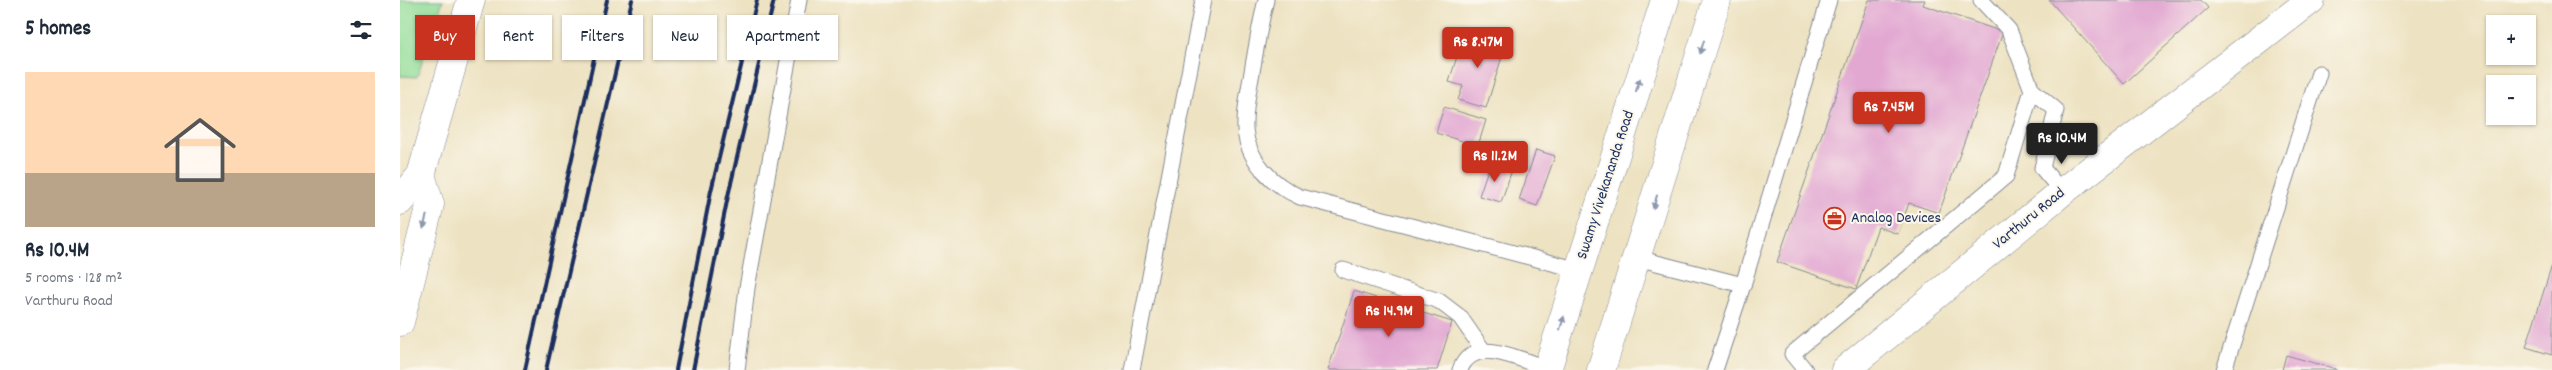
<!DOCTYPE html>
<html lang="en">
<head>
<meta charset="utf-8">
<style>
  :root { --surface:#fff; --page:#f6f6f7; --text:#1f2937; --muted:#747a83; --accent:#c8321e }
  body { margin:0; font-family:Dekko,sans-serif; background:var(--page); color:var(--text); height:100vh; display:flex; flex-direction:column; font-size:19px; white-space:nowrap }
  * { box-sizing:border-box; margin:0 }
  p { font-size:16px; color:var(--muted) }
  .icon { flex:none; width:28px; height:28px; fill:none; stroke:currentColor; stroke-width:2; stroke-linecap:round; stroke-linejoin:round }
  .map { position:relative; flex:1; overflow:hidden }
  .details { display:flex; flex-direction:column; background:var(--surface); width:400px }
  .details>* { flex:none }
  .top-card { position:absolute; left:15px; top:15px; width:475px; height:45px; display:flex; gap:10px }
  .fabs { position:absolute; left:2086px; top:15px; display:grid; gap:10px }
  .fabs a { display:grid; place-items:center; width:50px; height:50px; border-radius:0px; background:var(--surface); box-shadow:0 1px 4px #0004; font-size:25px }
  .price { position:absolute; translate:-50% -42px; padding:0 11px; border-radius:5px; background:var(--accent); color:#fff; font-size:16px; line-height:32px; filter:drop-shadow(0 1px 2px #0008) }
  .price::after { content:''; position:absolute; left:50%; top:30px; width:15px; height:11px; margin-left:-8px; background:inherit; clip-path:polygon(0 0,100% 0,50% 100%) }
  .price.selected { background:#222; color:#fff }
  ul { padding:0; list-style:none }
  li { display:grid; align-content:center; gap:10px; height:265px; padding:0 25px }
  li span { display:grid; place-items:center; height:155px; border-radius:0px; color:#555 }
  li>.icon { margin-inline-start:auto }
  span .icon { width:90px; height:90px; fill:#fffc; stroke-width:1 }
  li b { font-size:21px }
  h2 { display:flex; justify-content:space-between; align-items:center; height:60px; padding:0 25px; font-size:21px }
  .chip { padding:0 18px; border-radius:0px; background:var(--surface); box-shadow:0 1px 4px #0004; font-size:18px; line-height:45px }
  .chip.selected { background:var(--accent); color:#fff }
  main { display:flex; flex:1; min-height:0 }
  .map>svg:first-child { display:block }
  .green { fill:#93dd99; stroke:#57867c }
  .building { fill:#e2a8d2 }
  .lines { fill:none; stroke-linecap:round; stroke-linejoin:round }
  .service-casing { stroke:#848890; stroke-width:17 }
  .tertiary-casing { stroke:#848890; stroke-width:29 }
  .secondary-casing { stroke:#848890; stroke-width:29 }
  .primary-casing { stroke:#848890; stroke-width:29 }
  .service { stroke:#fff; stroke-width:15 }
  .tertiary { stroke:#fff; stroke-width:28 }
  .secondary { stroke:#fff; stroke-width:28 }
  .primary { stroke:#fff; stroke-width:28 }
  .rail { stroke:#1b2f5e; stroke-width:4 }
  .oneway { fill:#8d97ae }
  .labels { text-anchor:middle; dominant-baseline:central; stroke-width:4; stroke-linejoin:round; paint-order:stroke }
  .street-label { font-size:16px; fill:#1b2f5e; stroke:#fbf7ec }
  .poi-label { font-size:16px; fill:#1b2f5e; stroke:#fbf7ec; text-anchor:start }
</style>
</head>
<body>
<main>
<section class="details">
<h2>5 homes<svg class="icon" aria-label="filters" viewBox="0 0 24 24"><path d="M4 7h16M4 17h16"/><circle cx="9" cy="7" r="2"/><circle cx="15" cy="17" r="2"/></svg></h2>
<ul>
<li><span style="background:linear-gradient(#ffd9b3 65%,#b9a48a 0)"><svg class="icon" aria-label="home" viewBox="0 0 24 24"><path d="M3 11l9-7 9 7M6 9v11h12V9"/></svg></span><div><b>Rs 10.4M</b><p>5 rooms · 128 m²</p><p>Varthuru Road</p></div></li>
</ul>
</section>
<div class="map">
<svg width="2152" height="370" viewBox="0 0 2152 370">
  <rect width="100%" height="100%" fill="#fbf7ec"/>
  <filter id="ink" filterUnits="userSpaceOnUse"><feTurbulence type="fractalNoise" baseFrequency=".02" numOctaves="2"/><feDisplacementMap in="SourceGraphic" scale="10" xChannelSelector="R" yChannelSelector="G"/><feConvolveMatrix kernelMatrix="1 2 1 2 8 2 1 2 1" color-interpolation-filters="sRGB"/></filter>
  <filter id="wash" filterUnits="userSpaceOnUse"><feTurbulence type="fractalNoise" baseFrequency=".0096" numOctaves="4" result="noise"/><feDisplacementMap in="SourceGraphic" scale="20" xChannelSelector="R" yChannelSelector="G"/><feGaussianBlur stdDeviation="1.12" result="paint"/><feColorMatrix in="noise" values="0 0 0 0 0 0 0 0 0 0 0 0 0 0 0 0 0 1.4 0 .05"/><feComposite in="paint" operator="in"/></filter>
  <g filter="url(#wash)">
    <rect width="100%" height="100%" fill="#ede2c1"/>
    <polygon class="green" points="0,0 43,0 17,77 0,76"/>
    <g id="blocks">
      <g class="building">
        <polygon points="1469,0 1525,0 1523,5 1603,32 1539,213 1509,203 1498,234 1478,227 1456,289 1377,262"/>
        <polygon points="1649,0 1801,0 1808,8 1724,84"/>
        <polygon points="1074,32 1107,41 1086,108 1058,100 1063,86 1049,82 1060,47 1068,50"/>
        <polygon points="1044,107 1086,120 1078,146 1036,133"/>
        <polygon points="1136,150 1155,156 1137,206 1119,200"/>
        <polygon points="1090,163 1112,170 1101,202 1079,196"/>
        <polygon points="2152,265 2152,355 2126,347"/>
        <polygon points="954,291 1052,322 1037,370 928,370"/>
        <polygon points="1886,355 1936,369 1936,370 1882,370"/>
      </g>
    </g>
  </g>
  <g filter="url(#ink)">
    <use href="#blocks" fill-opacity="0" stroke="#848890" stroke-width="1"/>
    <g class="lines">
      <defs>
        <g id="service">
          <path d="M 866,0 C 860,24 856,48 852,72 C 849,90 844,110 845,129 C 847,160 873,185 900,197 L 1179,270"/>
          <polyline points="1632,90 1656,110 1642,168 1662,192"/>
          <polyline points="1237,258 1343,285 1315,370"/>
          <polyline points="943,270 1039,301 1060,317 1083,350"/>
          <polyline points="1343,285 1429,0"/>
          <polyline points="337,370 347,288 399,0"/>
          <polyline points="732,370 803,0"/>
          <path d="M 1060,370 C 1074,333 1122,361 1148,369"/>
          <polyline points="1405,370 1392,354 1606,176 1632,90 1609,30 1581,0"/>
          <polyline points="1824,370 1919,73"/>
        </g>
        <polyline id="tertiary" points="1445,370 1662,192 1911,0"/>
        <g id="secondary">
          <polyline points="0,201 21,175 71,0"/>
          <polyline points="0,322 30,204 21,175"/>
        </g>
        <g id="primary">
          <polyline points="1147,370 1265,0"/>
          <polyline points="1201,370 1317,0"/>
        </g>
      </defs>
      <use href="#service" class="service-casing"/>
      <use href="#tertiary" class="tertiary-casing"/>
      <use href="#secondary" class="secondary-casing"/>
      <use href="#primary" class="primary-casing"/>
      <use href="#service" class="service"/>
      <use href="#tertiary" class="tertiary"/>
      <use href="#secondary" class="secondary"/>
      <use href="#primary" class="primary"/>
      <g class="rail">
        <polyline points="125,370 207,0"/>
        <polyline points="146,370 232,0"/>
        <polyline points="276,370 311,191 357,0"/>
        <polyline points="293,370 328,196 374,0"/>
      </g>
    </g>
    <defs><path id="oneway-solid" d="M-6-.8H1V-3.2L6.5 0L1 3.2V.8H-6Z" transform="scale(1.25)"/></defs>
    <g class="oneway">
      <use href="#oneway-solid" transform="translate(1302 47) rotate(107)"/>
      <use href="#oneway-solid" transform="translate(1238 85) rotate(-72)"/>
      <use href="#oneway-solid" transform="translate(1255 202) rotate(107)"/>
      <use href="#oneway-solid" transform="translate(25 222) rotate(104)"/>
      <use href="#oneway-solid" transform="translate(1162 323) rotate(-73)"/>
    </g>
  </g>
  <defs>
    <symbol id="office-ring" viewBox="-11 -11 22 22"><circle r="9.5" fill="#fbf7ec" stroke="#c8321e" stroke-width="1.5"/><path d="M-6-3h4V-5.5h4V-3h4V5H-6ZM-1-4.5V-3h2v-1.5ZM-6 0V1H6V0Z" fill="#c8321e"/></symbol>
  </defs>
  <g fill-rule="evenodd">
    <use href="#office-ring" x="1422" y="206" width="25" height="25"/>
  </g>
  <g class="labels">
    <g class="street-label">
      <text transform="translate(1206 185) rotate(-72)">Swamy Vivekananda Road</text>
      <text transform="translate(1629 219) rotate(-39)">Varthuru Road</text>
    </g>
    <g class="poi-label">
      <text x="1451" y="218">Analog Devices</text>
    </g>
  </g>
</svg>
<div class="fabs">
<a>+</a>
<a>−</a>
</div>
<b class="price" style="left:1078px;top:69px">Rs 8.47M</b>
<b class="price" style="left:1489px;top:134px">Rs 7.45M</b>
<b class="price selected" style="left:1662px;top:165px">Rs 10.4M</b>
<b class="price" style="left:1095px;top:183px">Rs 11.2M</b>
<b class="price" style="left:989px;top:338px">Rs 14.9M</b>
<div class="top-card">
<a class="chip selected">Buy</a>
<a class="chip">Rent</a>
<a class="chip">Filters</a>
<a class="chip">New</a>
<a class="chip">Apartment</a>
</div>
</div>
</main>
</body>
</html>
